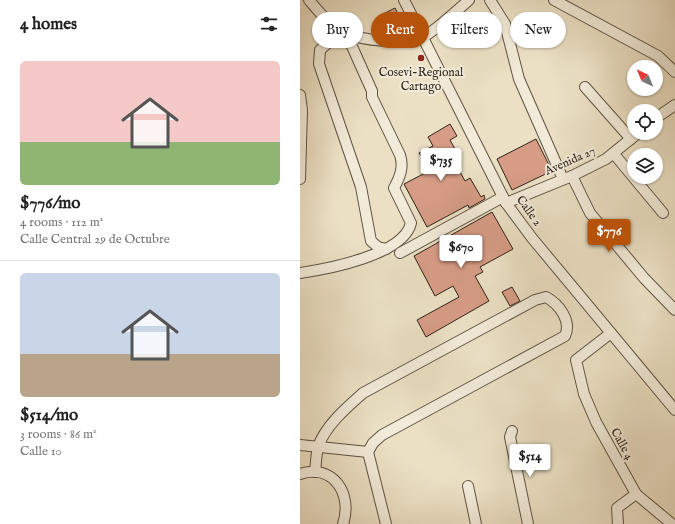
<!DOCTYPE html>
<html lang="en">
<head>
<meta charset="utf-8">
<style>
  :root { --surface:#fff; --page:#f6f6f6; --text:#222; --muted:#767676; --line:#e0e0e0; --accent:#b45309 }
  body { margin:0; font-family:"IM FELL English",serif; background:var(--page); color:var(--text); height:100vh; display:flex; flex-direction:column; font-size:15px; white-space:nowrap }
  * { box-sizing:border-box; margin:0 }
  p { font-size:13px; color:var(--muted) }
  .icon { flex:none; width:22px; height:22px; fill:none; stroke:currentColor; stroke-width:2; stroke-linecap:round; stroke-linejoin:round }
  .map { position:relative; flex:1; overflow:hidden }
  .details { display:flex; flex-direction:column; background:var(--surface); width:300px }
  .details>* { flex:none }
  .top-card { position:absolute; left:12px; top:12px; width:303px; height:36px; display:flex; gap:8px }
  .needle { width:26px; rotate:316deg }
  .buttons { position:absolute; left:327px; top:60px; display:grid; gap:8px }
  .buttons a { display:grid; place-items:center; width:36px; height:36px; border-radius:50%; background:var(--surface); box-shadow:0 1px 3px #0004; font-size:20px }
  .price { position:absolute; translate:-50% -34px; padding:0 9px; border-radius:4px; background:#fff; color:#222; font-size:13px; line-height:26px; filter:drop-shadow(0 1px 2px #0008) }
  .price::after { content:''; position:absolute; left:50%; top:24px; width:12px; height:9px; margin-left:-6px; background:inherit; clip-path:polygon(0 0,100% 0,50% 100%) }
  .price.selected { background:var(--accent); color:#fff }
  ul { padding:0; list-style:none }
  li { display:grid; align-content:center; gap:8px; height:212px; padding:0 20px }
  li+li { border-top:1px solid var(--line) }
  li span { display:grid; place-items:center; height:124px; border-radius:6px; color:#555 }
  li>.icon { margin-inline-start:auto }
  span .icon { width:72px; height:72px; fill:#fffc; stroke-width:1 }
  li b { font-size:17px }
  h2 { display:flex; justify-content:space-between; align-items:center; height:48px; padding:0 20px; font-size:17px }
  .tag { padding:0 14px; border-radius:18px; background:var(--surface); box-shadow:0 1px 3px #0004; font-size:14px; line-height:36px }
  .tag.selected { background:var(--accent); color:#fff }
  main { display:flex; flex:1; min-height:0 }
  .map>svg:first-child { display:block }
  .building { fill:#d79c86; stroke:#2f241a }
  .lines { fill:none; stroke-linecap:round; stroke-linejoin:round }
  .minor-casing { stroke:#5e5344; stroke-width:12 }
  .minor { stroke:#f2ebd9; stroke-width:10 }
  .poi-dot { fill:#8f2418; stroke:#f2ebd9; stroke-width:1.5 }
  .labels { text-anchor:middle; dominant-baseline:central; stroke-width:4; stroke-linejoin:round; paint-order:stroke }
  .poi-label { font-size:12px; fill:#2f241a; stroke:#f2ebd9 }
  .street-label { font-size:12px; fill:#2f241a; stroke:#f2ebd9 }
</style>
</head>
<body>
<main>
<section class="details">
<h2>4 homes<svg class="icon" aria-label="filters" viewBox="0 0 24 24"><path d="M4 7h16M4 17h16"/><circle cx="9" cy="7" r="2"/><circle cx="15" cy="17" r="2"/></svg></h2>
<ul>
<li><span style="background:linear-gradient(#f6c9c9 65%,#8fb573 0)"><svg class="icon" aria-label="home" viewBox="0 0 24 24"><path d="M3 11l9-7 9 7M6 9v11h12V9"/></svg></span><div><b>$776/mo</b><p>4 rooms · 112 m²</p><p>Calle Central 29 de Octubre</p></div></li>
<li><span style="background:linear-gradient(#c9d6e8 65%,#b9a48a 0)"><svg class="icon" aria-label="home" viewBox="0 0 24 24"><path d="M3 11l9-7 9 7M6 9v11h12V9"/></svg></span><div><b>$514/mo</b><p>3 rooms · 86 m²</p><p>Calle 10</p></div></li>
</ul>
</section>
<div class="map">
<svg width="375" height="524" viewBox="0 0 375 524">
  <rect width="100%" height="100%" fill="#ebe0c4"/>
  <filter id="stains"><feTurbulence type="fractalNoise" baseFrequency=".005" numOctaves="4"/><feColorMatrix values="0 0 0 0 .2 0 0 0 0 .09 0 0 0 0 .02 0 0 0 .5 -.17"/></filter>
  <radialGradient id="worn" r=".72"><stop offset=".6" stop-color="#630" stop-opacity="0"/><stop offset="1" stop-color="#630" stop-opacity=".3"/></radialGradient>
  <g class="building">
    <polygon points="95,8 100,18 92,21 91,17 84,20 81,15"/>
    <polygon points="150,124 157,136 150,140 155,149 146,154 157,171 159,170 165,181 170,178 181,197 184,195 185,199 169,208 168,205 127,227 104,184 131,170 119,153 133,146 128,137"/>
    <polygon points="236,139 252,171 212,190 197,159"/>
    <polygon points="192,212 213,249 180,267 183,272 175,276 189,301 126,337 117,320 159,297 153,286 135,296 114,256"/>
    <polygon points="212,287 220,301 210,306 202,292"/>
  </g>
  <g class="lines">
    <defs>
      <g id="minor">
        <path d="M 9,0 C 19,12 31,27 46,33 C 63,41 103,44 121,38 C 129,36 161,7 169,0"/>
        <polyline points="104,0 206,203 232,238 375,410"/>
        <polyline points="190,0 205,24 219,79 263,179"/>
        <polyline points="254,0 358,56 375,72"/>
        <polyline points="46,33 29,42 20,50 19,64 61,187 71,241 78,247 86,249"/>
        <polyline points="285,87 331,139"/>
        <polyline points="0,95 2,110 0,179"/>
        <polyline points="356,118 375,105"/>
        <polyline points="314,154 363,213"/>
        <polyline points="272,176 290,213 344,278 375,310"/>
        <polyline points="206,203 272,176 306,159 338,133"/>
        <polyline points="100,253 203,197"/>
        <path d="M 0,273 C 27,269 104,255 111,223 L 94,188 C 100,177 104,167 100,155 L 72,97 L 72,91 L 46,33"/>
        <polyline points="311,333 276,360 284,394 296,422 336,494 372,524"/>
        <polyline points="212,431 210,437 228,524"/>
        <polyline points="0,445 68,452"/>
        <path d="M 15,472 C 16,464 16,455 18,447 C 25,426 47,407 63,393 L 235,300 L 246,297 C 259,304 272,321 265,336 L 82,435 L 73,443 L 68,452 L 86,524"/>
        <path d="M 0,474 C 33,463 53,494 43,524"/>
        <polyline points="168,486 176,524"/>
        <polyline points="318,524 317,508 336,494"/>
      </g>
    </defs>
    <use href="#minor" class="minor-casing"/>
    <use href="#minor" class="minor"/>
  </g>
  <circle class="poi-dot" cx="121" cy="58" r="4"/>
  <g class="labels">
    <g class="poi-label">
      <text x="121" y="72">Cosevi-Regional<tspan x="121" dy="14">Cartago</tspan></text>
    </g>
    <g class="street-label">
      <text transform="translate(270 161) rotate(-24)">Avenida 27</text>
      <text transform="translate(229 211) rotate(54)">Calle 2</text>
      <text transform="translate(322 444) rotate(61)">Calle 4</text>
    </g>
  </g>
  <rect width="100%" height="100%" filter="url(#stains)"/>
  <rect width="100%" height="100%" fill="url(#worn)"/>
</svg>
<div class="buttons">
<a><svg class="needle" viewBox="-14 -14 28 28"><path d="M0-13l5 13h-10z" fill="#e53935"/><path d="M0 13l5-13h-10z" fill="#767676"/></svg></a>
<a><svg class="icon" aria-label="locate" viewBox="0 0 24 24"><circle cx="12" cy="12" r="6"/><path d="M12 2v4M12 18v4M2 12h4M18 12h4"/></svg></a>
<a><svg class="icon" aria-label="layers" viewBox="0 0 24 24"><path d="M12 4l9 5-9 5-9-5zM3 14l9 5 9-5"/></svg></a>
</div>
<b class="price" style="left:141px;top:182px">$735</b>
<b class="price selected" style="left:309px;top:253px">$776</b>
<b class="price" style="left:161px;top:269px">$670</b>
<b class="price" style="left:230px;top:478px">$514</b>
<div class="top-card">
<a class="tag">Buy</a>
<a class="tag selected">Rent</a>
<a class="tag">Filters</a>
<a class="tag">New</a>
</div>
</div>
</main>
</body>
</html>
